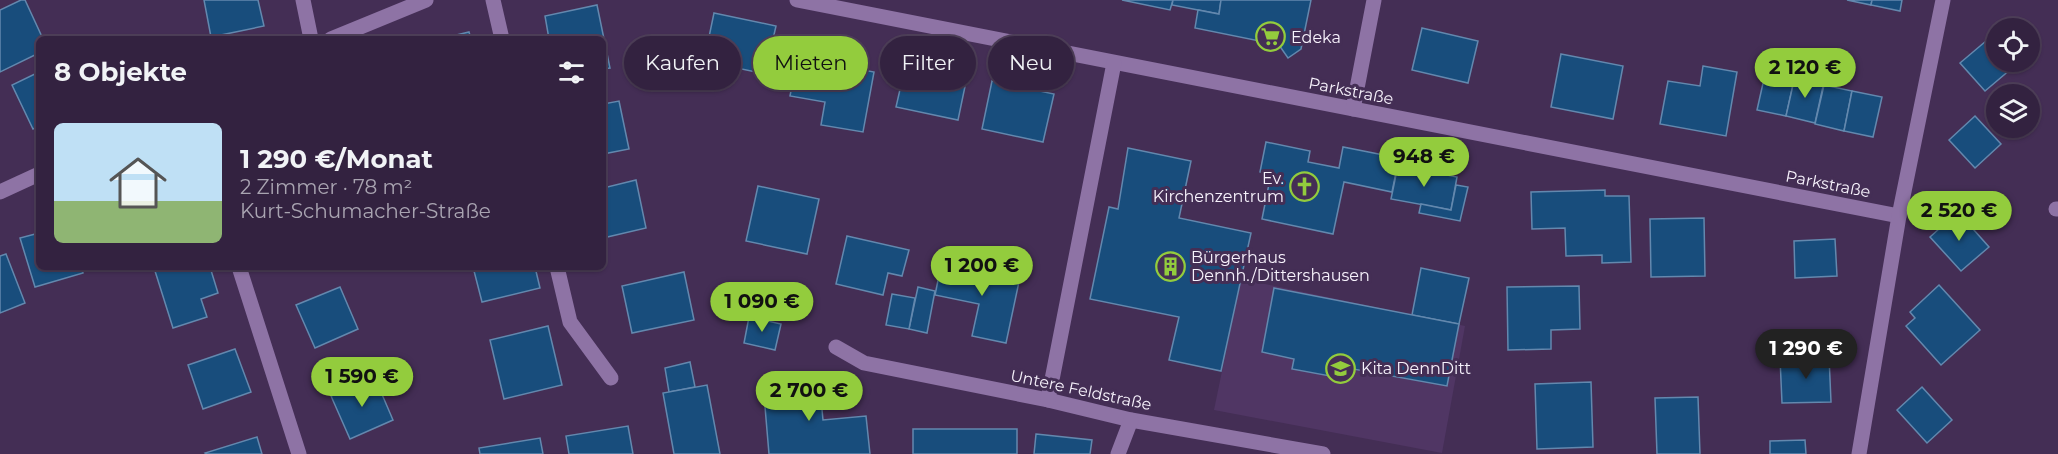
<!DOCTYPE html>
<html lang="de">
<head>
<meta charset="utf-8">
<style>
  :root { --surface:#332240; --page:#3e2f4b; --text:#f1f3f6; --muted:#a9a4b1; --line:#4e3f59; --accent:#93cc3d }
  body { margin:0; font-family:Montserrat,sans-serif; background:var(--page); color:var(--text); height:100vh; display:flex; flex-direction:column; font-size:22px; white-space:nowrap }
  * { box-sizing:border-box; margin:0 }
  p { font-size:20px; color:var(--muted) }
  .icon { flex:none; width:33px; height:33px; fill:none; stroke:currentColor; stroke-width:2; stroke-linecap:round; stroke-linejoin:round }
  .map { position:relative; flex:1; overflow:hidden }
  .details { position:absolute; left:36px; top:36px; width:570px; height:234px; display:flex; flex-direction:column; background:var(--surface); border-radius:9px; box-shadow:0 2px 4px #0004,0 0 0 2px var(--line) }
  .details>* { flex:none }
  .guide { position:absolute; left:624px; top:36px; width:570px; height:54px; display:flex; gap:12px }
  .buttons { position:absolute; left:1986px; top:18px; display:grid; gap:12px }
  .buttons a { display:grid; place-items:center; width:54px; height:54px; border-radius:50%; background:var(--surface); box-shadow:0 2px 4px #0004,0 0 0 2px var(--line); font-size:30px }
  .price { position:absolute; translate:-50% -51px; padding:0 14px; border-radius:21px; background:var(--accent); color:#111; font-size:20px; line-height:39px; filter:drop-shadow(0 2px 3px #0008) }
  .price::after { content:''; position:absolute; left:50%; top:36px; width:18px; height:14px; margin-left:-9px; background:inherit; clip-path:polygon(0 0,100% 0,50% 100%) }
  .price.selected { background:#222; color:#fff }
  ul { padding:0; list-style:none }
  li { display:flex; align-items:center; gap:18px; height:150px; padding:0 18px }
  li+li { border-top:2px solid var(--line) }
  li span { display:grid; place-items:center; flex:none; width:168px; height:120px; border-radius:9px; color:#555 }
  li>.icon { margin-inline-start:auto }
  span .icon { width:72px; height:72px; fill:#fffc; stroke-width:1 }
  li b { font-size:26px }
  h2 { display:flex; justify-content:space-between; align-items:center; height:72px; padding:0 18px; font-size:26px }
  .pill { padding:0 21px; border-radius:27px; background:var(--surface); box-shadow:0 2px 4px #0004,0 0 0 2px var(--line); font-size:21px; line-height:54px }
  .pill.selected { background:var(--accent); color:#111 }
  .map>svg:first-child { display:block }
  .built { fill:#503664 }
  .building { fill:#184d7c; stroke:#6388ae; stroke-width:1.5 }
  .lines { fill:none; stroke-linecap:round; stroke-linejoin:round }
  .minor { stroke:#8e73a5; stroke-width:15 }
  .labels { text-anchor:middle; dominant-baseline:central; stroke-width:6; stroke-linejoin:round; paint-order:stroke }
  .poi-label { font-size:16px; fill:#f7f2fc; stroke:#442e55; text-anchor:start }
  .street-label { font-size:16px; fill:#f7f2fc; stroke:#442e55 }
</style>
</head>
<body>
<div class="map">
<svg width="2058" height="454" viewBox="0 0 2058 454">
  <rect width="100%" height="100%" fill="#442e55"/>
  <polygon class="built" points="1241,279 1465,326 1442,453 1214,410"/>
  <g class="building">
    <polygon points="21,0 25,0 43,39 39,39 39,53 0,72 0,10"/>
    <polygon points="204,0 258,0 264,26 211,37"/>
    <polygon points="1122,0 1173,0 1170,10"/>
    <polygon points="1173,0 1221,0 1219,14 1172,5"/>
    <polygon points="1221,0 1311,0 1301,49 1288,58 1279,45 1195,28 1198,10 1219,14"/>
    <polygon points="1847,0 1872,0 1871,5"/>
    <polygon points="1872,0 1902,0 1900,11 1871,5"/>
    <polygon points="597,5 610,68 603,69 603,39 549,39 545,16"/>
    <polygon points="714,13 776,26 765,74 704,61"/>
    <polygon points="1422,28 1478,41 1468,83 1412,70"/>
    <polygon points="469,32 471,39 440,39"/>
    <polygon points="801,39 856,49 853,68 874,72 863,132 821,125 825,102 790,96"/>
    <polygon points="1986,41 1996,53 1996,62 2004,62 2011,69 1985,91 1960,63"/>
    <polygon points="1561,54 1623,66 1613,119 1551,107"/>
    <polygon points="907,59 968,72 958,120 896,107"/>
    <polygon points="1703,66 1737,72 1726,136 1660,124 1668,81 1700,86"/>
    <polygon points="1766,70 1795,76 1786,116 1757,110"/>
    <polygon points="39,72 39,126 33,129 12,85"/>
    <polygon points="1795,76 1824,82 1815,123 1786,116"/>
    <polygon points="992,81 1054,94 1043,142 982,129"/>
    <polygon points="1824,85 1852,91 1844,131 1815,124"/>
    <polygon points="1852,91 1882,97 1873,137 1844,131"/>
    <polygon points="619,101 629,149 603,154 603,104"/>
    <polygon points="1975,116 2001,144 1975,168 1949,140"/>
    <polygon points="1266,142 1310,151 1308,162 1339,168 1343,147 1399,158 1392,192 1344,182 1333,234 1262,219 1271,174 1260,172"/>
    <polygon points="1128,148 1191,161 1179,218 1251,233 1221,371 1169,360 1179,317 1090,299 1109,207 1118,209"/>
    <polygon points="1398,165 1457,177 1451,210 1391,199"/>
    <polygon points="636,180 646,228 603,238 603,188"/>
    <polygon points="1456,185 1468,187 1460,221 1419,213 1421,204 1451,210"/>
    <polygon points="758,186 819,199 807,254 746,241"/>
    <polygon points="1605,190 1605,196 1629,196 1631,262 1602,263 1602,255 1566,256 1565,228 1532,229 1531,192"/>
    <polygon points="1958,212 1989,247 1961,271 1930,237"/>
    <polygon points="1704,218 1705,276 1651,277 1650,219"/>
    <polygon points="39,233 39,267 82,267 83,273 35,287 20,238"/>
    <polygon points="847,236 909,250 902,276 888,273 883,295 836,284"/>
    <polygon points="1835,239 1837,276 1795,278 1794,241"/>
    <polygon points="6,254 25,303 0,313 0,256"/>
    <polygon points="942,261 1020,277 1006,343 972,336 979,304 935,295"/>
    <polygon points="169,267 210,267 218,293 201,299 207,317 173,328 155,271"/>
    <polygon points="473,267 535,267 540,288 482,302"/>
    <polygon points="1421,268 1469,278 1459,324 1412,315"/>
    <polygon points="684,272 694,320 632,333 622,286"/>
    <polygon points="1939,285 1980,330 1941,365 1906,326 1915,318 1910,312"/>
    <polygon points="1579,286 1580,329 1551,330 1551,349 1508,350 1507,287"/>
    <polygon points="340,287 358,329 315,348 296,305"/>
    <polygon points="918,287 935,291 927,333 909,329"/>
    <polygon points="1274,288 1459,324 1447,386 1348,368 1346,379 1292,369 1294,359 1262,352"/>
    <polygon points="892,294 915,298 909,329 886,325"/>
    <polygon points="749,317 781,324 775,350 744,343"/>
    <polygon points="548,326 562,385 504,399 490,340"/>
    <polygon points="235,349 251,392 203,409 188,365"/>
    <polygon points="1829,356 1831,402 1782,403 1780,358"/>
    <polygon points="690,362 695,387 669,392 665,368"/>
    <polygon points="375,378 393,420 350,439 331,396"/>
    <polygon points="819,378 823,420 866,416 870,454 769,454 763,383"/>
    <polygon points="1591,382 1593,447 1537,449 1535,384"/>
    <polygon points="707,385 720,454 674,454 663,393"/>
    <polygon points="1922,387 1952,420 1927,443 1897,410"/>
    <polygon points="1698,397 1700,454 1657,454 1655,398"/>
    <polygon points="628,426 633,454 569,454 566,436"/>
    <rect x="913" y="429" width="104" height="25"/>
    <polygon points="1036,434 1092,440 1090,454 1034,454"/>
    <polygon points="257,437 262,454 206,454 205,453"/>
    <polygon points="540,438 543,454 480,454 479,448"/>
    <polygon points="1805,440 1806,454 1770,454 1770,441"/>
  </g>
  <g class="lines">
    <g class="minor">
      <polyline points="303,0 311,39"/>
      <polyline points="493,0 502,39"/>
      <polyline points="797,0 1899,216"/>
      <polyline points="331,39 426,0"/>
      <polyline points="1353,109 1374,0"/>
      <polyline points="0,192 39,174"/>
      <polyline points="2056,209 2058,209"/>
      <polyline points="239,267 299,454"/>
      <polyline points="557,267 570,322 611,378"/>
      <polyline points="836,347 864,363 1048,400 1131,420 1323,454"/>
      <polyline points="1048,400 1114,63"/>
      <polyline points="1118,454 1131,420"/>
      <polyline points="1859,454 1899,216 1943,0"/>
    </g>
  </g>
  <defs>
    <symbol id="supermarket-ring" viewBox="-11 -11 22 22"><circle r="9.5" fill="#442e55" stroke="#93cc3d" stroke-width="1.5"/><path d="M-6-5.5h2.5l.6 2H6L4.5 2H-2.5L-4.4-4H-6ZM-1.5 3.2a1.3 1.3 0 1 0 .1 0ZM3 3.2a1.3 1.3 0 1 0 .1 0Z" fill="#93cc3d"/></symbol>
    <symbol id="church-ring" viewBox="-11 -11 22 22"><circle r="9.5" fill="#442e55" stroke="#93cc3d" stroke-width="1.5"/><path d="M-1.2-6h2.4v3.5h3.3v2.4h-3.3V6h-2.4V-.1h-3.3v-2.4h3.3Z" fill="#93cc3d"/></symbol>
    <symbol id="building-ring" viewBox="-11 -11 22 22"><circle r="9.5" fill="#442e55" stroke="#93cc3d" stroke-width="1.5"/><path d="M-4-6H4V6H1V3H-1V6H-4ZM-2.5-4.3h1.7v1.8h-1.7ZM.8-4.3h1.7v1.8H.8ZM-2.5-1h1.7V.8h-1.7ZM.8-1h1.7V.8H.8Z" fill="#93cc3d"/></symbol>
    <symbol id="school-ring" viewBox="-11 -11 22 22"><circle r="9.5" fill="#442e55" stroke="#93cc3d" stroke-width="1.5"/><path d="M0-5L7-2L0 1L-7-2ZM-4 1L0 2.5L4 1V4Q0 6-4 4Z" fill="#93cc3d"/></symbol>
  </defs>
  <g fill-rule="evenodd">
    <use href="#supermarket-ring" x="1254" y="20" width="33" height="33"/>
    <use href="#church-ring" x="1288" y="170" width="33" height="33"/>
    <use href="#building-ring" x="1154" y="250" width="33" height="33"/>
    <use href="#school-ring" x="1324" y="352" width="33" height="33"/>
  </g>
  <g class="labels">
    <g class="poi-label">
      <text x="1291" y="37">Edeka</text>
      <text x="1284" y="178" text-anchor="end">Ev.<tspan x="1284" dy="18">Kirchenzentrum</tspan></text>
      <text x="1191" y="257">Bürgerhaus<tspan x="1191" dy="18">Dennh./Dittershausen</tspan></text>
      <text x="1361" y="368">Kita DennDitt</text>
    </g>
    <g class="street-label">
      <text transform="translate(1351 91) rotate(11)">Parkstraße</text>
      <text transform="translate(1828 184) rotate(11)">Parkstraße</text>
      <text transform="translate(1081 390) rotate(12)">Untere Feldstraße</text>
    </g>
  </g>
</svg>
<div class="buttons">
<a><svg class="icon" aria-label="locate" viewBox="0 0 24 24"><circle cx="12" cy="12" r="6"/><path d="M12 2v4M12 18v4M2 12h4M18 12h4"/></svg></a>
<a><svg class="icon" aria-label="layers" viewBox="0 0 24 24"><path d="M12 4l9 5-9 5-9-5zM3 14l9 5 9-5"/></svg></a>
</div>
<b class="price" style="left:1805px;top:99px">2 120 €</b>
<b class="price" style="left:1424px;top:188px">948 €</b>
<b class="price" style="left:1959px;top:242px">2 520 €</b>
<b class="price" style="left:982px;top:297px">1 200 €</b>
<b class="price" style="left:762px;top:333px">1 090 €</b>
<b class="price selected" style="left:1806px;top:380px">1 290 €</b>
<b class="price" style="left:362px;top:408px">1 590 €</b>
<b class="price" style="left:809px;top:422px">2 700 €</b>
<div class="guide">
<a class="pill">Kaufen</a>
<a class="pill selected">Mieten</a>
<a class="pill">Filter</a>
<a class="pill">Neu</a>
</div>
<section class="details">
<h2>8 Objekte<svg class="icon" aria-label="filters" viewBox="0 0 24 24"><path d="M4 7h16M4 17h16"/><circle cx="9" cy="7" r="2"/><circle cx="15" cy="17" r="2"/></svg></h2>
<ul>
<li><span style="background:linear-gradient(#bfe0f5 65%,#8fb573 0)"><svg class="icon" aria-label="home" viewBox="0 0 24 24"><path d="M3 11l9-7 9 7M6 9v11h12V9"/></svg></span><div><b>1 290 €/Monat</b><p>2 Zimmer · 78 m²</p><p>Kurt-Schumacher-Straße</p></div></li>
</ul>
</section>
</div>
</body>
</html>
